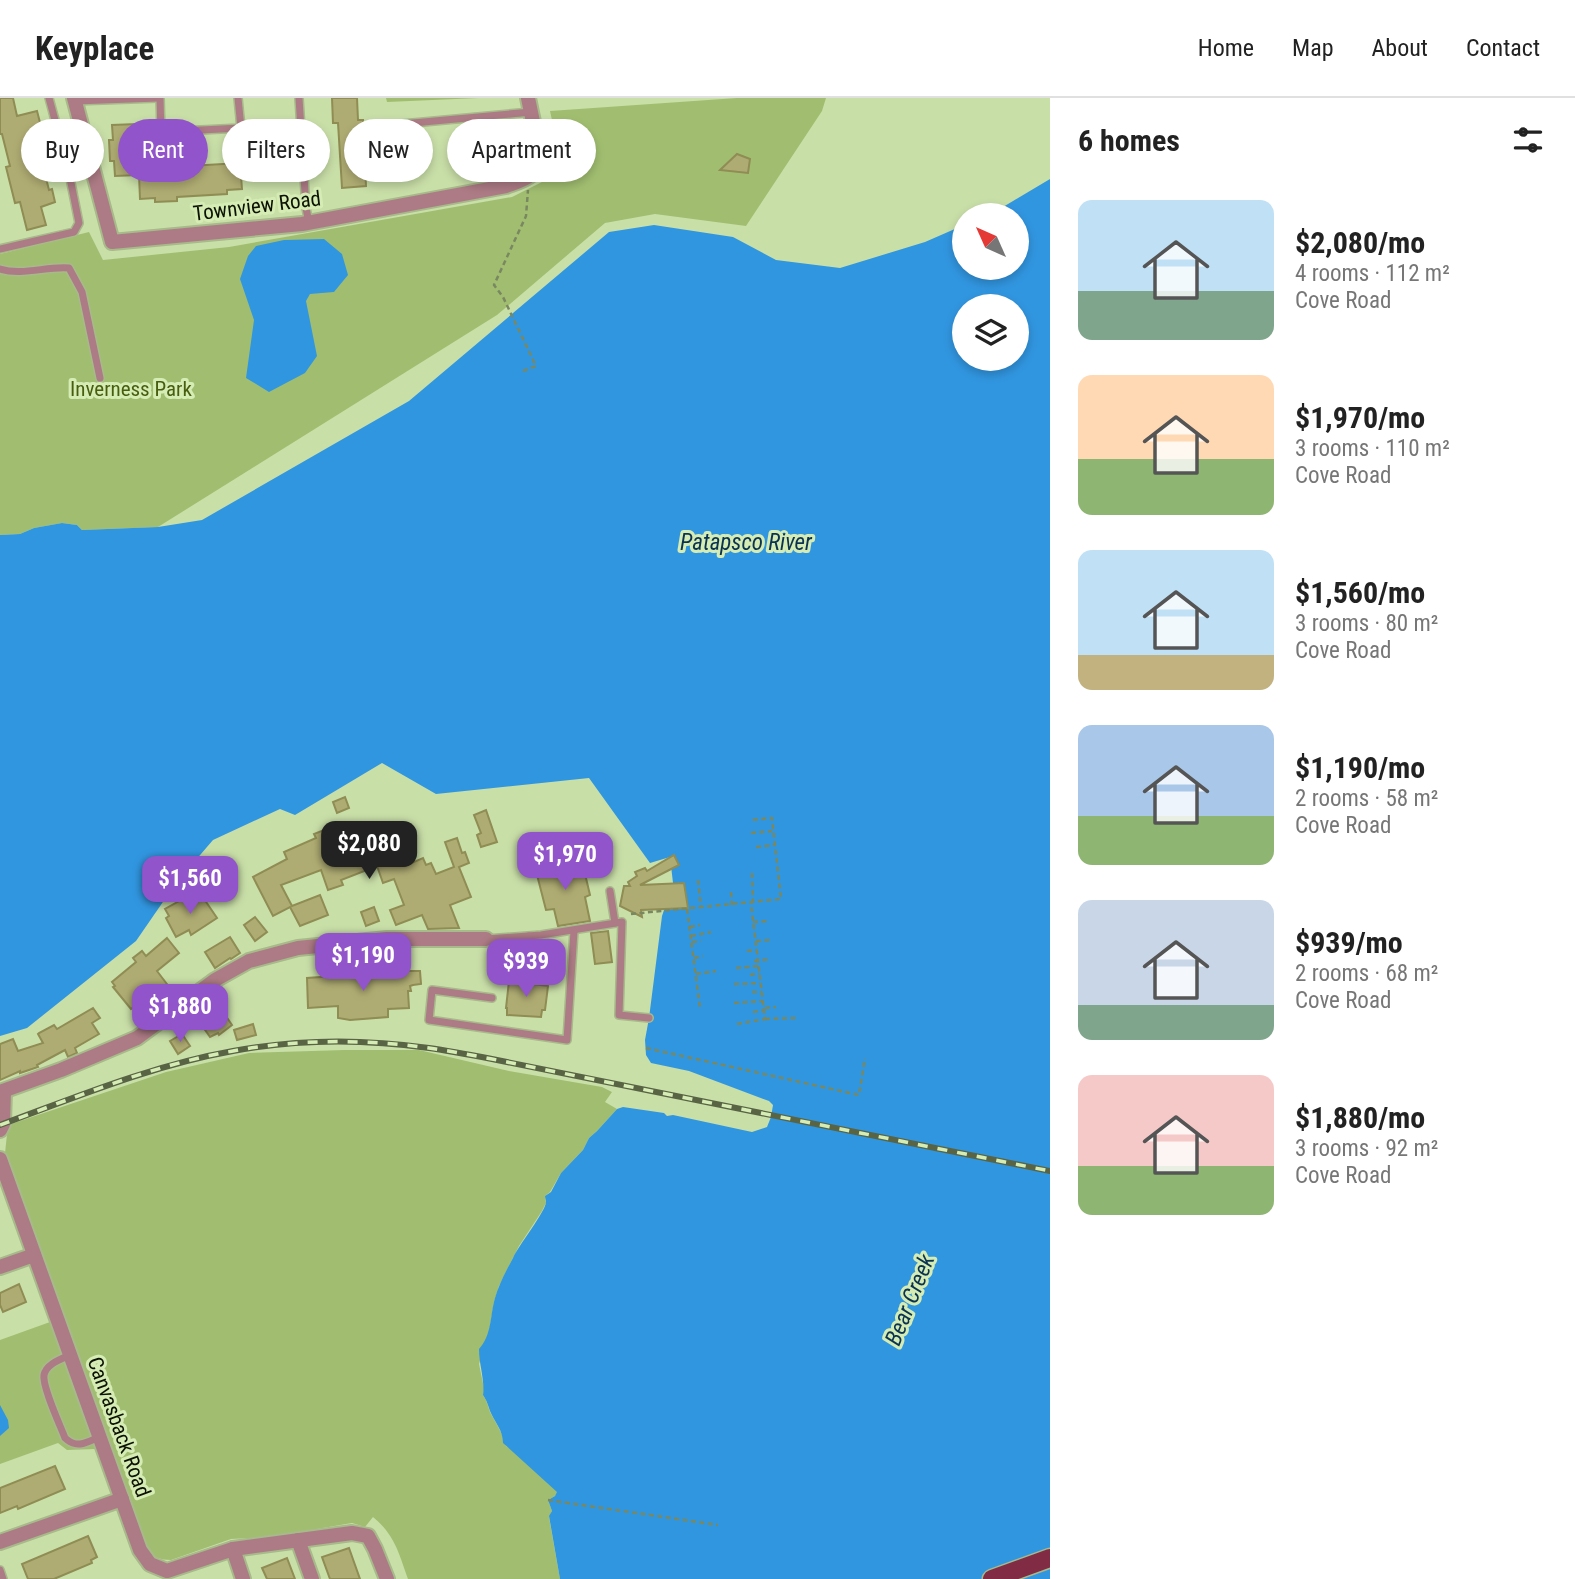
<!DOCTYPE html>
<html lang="en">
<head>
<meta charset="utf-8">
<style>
  :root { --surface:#fff; --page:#f6f6f6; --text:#222; --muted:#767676; --line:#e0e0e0; --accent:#9154ca }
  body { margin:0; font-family:"Roboto Condensed",sans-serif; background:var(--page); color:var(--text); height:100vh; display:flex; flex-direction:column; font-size:26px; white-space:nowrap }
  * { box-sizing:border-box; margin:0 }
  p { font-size:23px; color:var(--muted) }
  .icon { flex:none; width:38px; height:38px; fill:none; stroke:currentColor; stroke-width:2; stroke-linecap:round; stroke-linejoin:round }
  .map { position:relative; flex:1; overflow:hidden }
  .panel { display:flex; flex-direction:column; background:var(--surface); width:525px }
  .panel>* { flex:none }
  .banner { position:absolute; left:21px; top:21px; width:665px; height:63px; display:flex; gap:14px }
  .needle { width:46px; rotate:315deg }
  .tools { position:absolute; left:952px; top:105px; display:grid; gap:14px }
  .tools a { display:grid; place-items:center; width:77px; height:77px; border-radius:50%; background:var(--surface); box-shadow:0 4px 10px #0003; font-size:35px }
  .price { position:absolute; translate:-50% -60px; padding:0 16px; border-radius:14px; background:var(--accent); color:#fff; font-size:23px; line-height:46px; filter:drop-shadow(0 2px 4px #0008) }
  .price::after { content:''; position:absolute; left:50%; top:42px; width:21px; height:16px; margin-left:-10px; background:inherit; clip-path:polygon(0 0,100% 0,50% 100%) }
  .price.selected { background:#222; color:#fff }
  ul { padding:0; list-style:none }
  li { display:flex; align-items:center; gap:21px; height:175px; padding:0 28px }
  li span { display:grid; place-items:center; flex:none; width:196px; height:140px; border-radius:14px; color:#555 }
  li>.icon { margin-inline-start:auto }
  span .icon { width:84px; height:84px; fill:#fffc; stroke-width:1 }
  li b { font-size:30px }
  h2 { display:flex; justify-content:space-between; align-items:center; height:84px; padding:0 28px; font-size:30px }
  .tag { padding:0 24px; border-radius:32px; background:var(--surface); box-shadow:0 4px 10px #0003; font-size:24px; line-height:63px }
  .tag.selected { background:var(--accent); color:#fff }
  header { display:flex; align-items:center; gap:42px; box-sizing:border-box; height:98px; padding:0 35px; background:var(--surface); border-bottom:2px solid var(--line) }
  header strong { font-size:33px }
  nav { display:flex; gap:38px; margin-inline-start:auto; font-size:24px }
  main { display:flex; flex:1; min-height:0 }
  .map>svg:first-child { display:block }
  .green { fill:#a1be70 }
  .water { fill:#3196e0; fill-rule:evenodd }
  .building { fill:#afac73; stroke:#8f8c54; stroke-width:2 }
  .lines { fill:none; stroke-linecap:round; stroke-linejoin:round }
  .lane-casing { stroke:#a7ba8a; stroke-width:10 }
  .street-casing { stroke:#a7ba8a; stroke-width:18 }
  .primary-casing { stroke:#a7ba8a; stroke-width:21 }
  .path { stroke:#798861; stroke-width:2.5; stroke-dasharray:5 3.5; stroke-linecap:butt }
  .lane { stroke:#ad7b85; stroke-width:7 }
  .street { stroke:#ad7b85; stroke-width:14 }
  .primary { stroke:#822b45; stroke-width:18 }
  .rail-casing { stroke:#586444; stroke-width:6 }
  .rail { stroke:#d6ecb5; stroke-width:3.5; stroke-dasharray:10; stroke-linecap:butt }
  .labels { text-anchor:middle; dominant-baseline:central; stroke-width:6; stroke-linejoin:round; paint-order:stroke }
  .street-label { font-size:21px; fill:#0c1201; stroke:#d6ecb5 }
  .park-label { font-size:21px; fill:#475e10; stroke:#d6ecb5 }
  .water-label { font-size:23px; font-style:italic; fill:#0b3351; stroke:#d6ecb5 }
</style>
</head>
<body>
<header>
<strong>Keyplace</strong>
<nav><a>Home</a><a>Map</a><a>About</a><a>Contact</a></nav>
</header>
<main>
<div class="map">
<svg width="1050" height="1481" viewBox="0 0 1050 1481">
  <rect width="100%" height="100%" fill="#c9dfa8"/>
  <g class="green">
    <polygon points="386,0 479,0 387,4"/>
    <polygon points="737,0 826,0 822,13 746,128 655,116 605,125 497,217 158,429 82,432 77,427 62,425 34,430 20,436 0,437 0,156 89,134 103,162 229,149 512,99 556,77 558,58 555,56 551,41 555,36 550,13"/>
    <path d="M 344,952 L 419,952 L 509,973 L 602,989 L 612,994 L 605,1004 L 617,1011 L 597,1033 L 589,1040 L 583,1052 L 561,1075 L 550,1094 L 545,1098 L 546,1105 L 542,1113 L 519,1148 L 499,1188 L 494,1204 L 489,1234 L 479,1266 L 484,1290 L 483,1297 C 487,1303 488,1308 490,1314 C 496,1326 503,1335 506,1348 L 514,1353 L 558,1394 L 555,1398 L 548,1402 L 552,1413 L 549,1419 L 560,1481 L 408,1481 C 399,1456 395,1437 373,1419 L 365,1429 L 352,1425 L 270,1439 L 231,1441 L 171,1462 C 159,1462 153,1459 145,1450 L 5,1055 L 8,1027 L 166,974 L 249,955 Z"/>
    <polygon points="50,1224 95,1351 67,1352 58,1345 0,1366 0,1242"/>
  </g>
  <g class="water">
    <circle cx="568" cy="44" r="10"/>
    <path d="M 1050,81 L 1050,1481 L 560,1481 L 549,1418 L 552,1413 L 548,1402 L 555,1398 L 557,1394 L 503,1345 C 503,1332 495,1325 490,1313 C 488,1307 487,1303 483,1297 C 485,1282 479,1267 479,1251 C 492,1237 490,1217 495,1200 C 499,1186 506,1173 513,1160 C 518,1148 546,1113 546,1104 C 546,1102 545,1100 545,1098 L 551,1094 L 561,1075 L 583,1052 L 589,1040 L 597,1033 L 617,1011 L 623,1009 L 664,1015 L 667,1018 L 673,1017 L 752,1034 L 767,1029 L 771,1019 L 773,1007 L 769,1003 L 689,973 L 651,965 L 646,957 L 645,942 L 649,920 L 662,818 L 673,785 L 670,759 L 650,765 L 589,680 L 436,696 L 382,665 L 295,717 L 280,711 L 213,742 L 176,785 L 136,843 L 27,930 L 0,938 L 0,437 L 20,436 L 34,430 L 62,425 L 77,427 L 82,432 L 158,429 L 202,422 L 409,303 L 609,134 L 654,127 L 733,139 L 776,162 L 840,170 L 925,144 L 964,127 L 964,170 L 1017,170 L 1017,117 L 987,117 L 998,112 ZM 964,208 L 1017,208 L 1017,261 L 964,261 Z"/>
    <polygon points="324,141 342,156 348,177 334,194 310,196 306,203 317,258 305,275 269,294 246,280 254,222 240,181 248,158 256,148 284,142"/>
    <polygon points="0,1307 8,1322 9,1330 0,1338"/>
  </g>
  <g class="building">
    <polygon points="0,0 13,0 17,18 37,13 49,59 41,61 49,92 52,91 55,104 41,109 46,127 27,132 20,104 15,105 6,69 10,68 2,36 0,36"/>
    <polygon points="332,0 357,0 358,22 363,22 364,44 368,44 369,66 365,66 366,88 342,90 338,25 333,25"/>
    <polygon points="137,26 140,76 189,73 189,68 240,65 242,91 227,92 227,96 177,99 177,103 155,104 155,100 140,101 139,77 115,78 114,63 110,63 109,42 113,42 112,27"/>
    <polygon points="737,56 750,61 748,75 720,72"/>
    <polygon points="345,699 349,710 337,715 333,704"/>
    <polygon points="486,712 497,744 481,749 477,737 481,735 474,717"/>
    <polygon points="324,732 330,749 349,742 351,748 360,745 366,762 398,750 405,768 423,760 426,767 431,765 436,776 454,769 445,744 457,740 462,755 465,754 469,765 459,769 471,799 450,807 459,830 428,831 422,817 396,827 390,812 404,807 394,781 383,785 377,768 341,782 343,787 328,792 321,772 281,787 292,808 320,797 328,817 300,828 290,809 273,818 253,779 287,761 284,754 316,740 314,736"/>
    <polygon points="674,757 679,767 640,787 684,785 688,810 641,812 642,819 620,808 624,788 630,788 628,784 637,778 635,774 645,770 647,773"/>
    <polygon points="571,763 571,764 576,763 579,777 585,776 590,797 585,799 590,823 558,828 554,811 546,812 535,769"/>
    <polygon points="200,795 217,820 191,837 189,832 176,839 166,820 169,818 165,811 183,801 186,805"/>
    <polygon points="374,809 379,823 366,828 361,814"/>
    <polygon points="255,819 267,834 255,843 244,827"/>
    <polygon points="608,833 612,864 595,866 591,835"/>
    <polygon points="230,839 240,855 231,861 230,860 215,870 205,854"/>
    <polygon points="167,840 179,855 157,873 170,890 163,896 169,904 153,916 142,902 131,911 113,889 115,888 112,884 136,864 133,860 142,853 146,858"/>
    <polygon points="393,870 404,870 404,873 420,873 421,886 413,887 410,888 411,893 408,893 409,910 388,911 388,919 350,922 338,920 338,908 308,910 307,880 350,877 350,874 393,873"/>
    <polygon points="513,881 526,883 525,885 548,888 545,912 542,912 541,919 507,917 507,910 506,910 509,883 513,884"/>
    <polygon points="217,905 232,927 219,937 218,935 210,939 196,919"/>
    <polygon points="93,910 100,920 92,925 99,936 75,950 77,955 68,959 65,952 37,967 38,969 20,975 20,973 0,982 0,946 13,941 18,953 43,945 38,936 39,935 54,927 57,931"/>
    <polygon points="253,926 256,937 237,942 234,932"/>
    <polygon points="182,936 190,948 178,956 170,943"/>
    <polygon points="19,1186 26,1204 3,1214 0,1207 0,1195"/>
    <polygon points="55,1368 65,1391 18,1411 17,1408 0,1415 0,1390"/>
    <polygon points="88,1438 97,1459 91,1462 92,1465 54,1481 28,1481 22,1466"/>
    <polygon points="349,1450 360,1481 330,1481 322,1459"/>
    <polygon points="287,1460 295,1481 267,1481 262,1470"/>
  </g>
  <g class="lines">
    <defs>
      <g id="lane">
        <polyline points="160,0 161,34 241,30 238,0"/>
        <polyline points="299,0 306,110 309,125"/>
        <polyline points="75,3 158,0"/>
        <polyline points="402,26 531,14"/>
        <polyline points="0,151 74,134 79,125 68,70 49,0"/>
        <path d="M 0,171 C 22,178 47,168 69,170 L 82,194 L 100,280"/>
        <polyline points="610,793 615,825"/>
        <polyline points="486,841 541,837 622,824 619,917 649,920"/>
        <polyline points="528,870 529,838"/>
        <polyline points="492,900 432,892 429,922 567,942 574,833"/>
        <path d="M 70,1257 C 61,1261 46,1266 44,1277 C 42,1288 60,1327 65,1340 C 77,1351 86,1345 99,1339"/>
        <polyline points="0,1472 3,1481"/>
      </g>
      <g id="street">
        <path d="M 74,0 L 112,144 L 302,126 L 506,88 C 525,81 537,79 540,57 L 528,0"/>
        <polyline points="0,994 61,972 137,940 215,882 249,863 298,850 387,841 486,841"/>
        <polyline points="0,1032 3,1026 4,993"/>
        <polyline points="0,1061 140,1452 150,1466 167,1473 233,1451 352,1435 368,1438 375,1451 387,1481"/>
        <polyline points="0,1169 34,1157"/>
        <polyline points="298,1442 312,1481"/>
        <polyline points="0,1444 122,1401"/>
        <polyline points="233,1451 243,1481"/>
      </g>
      <polyline id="primary" points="992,1481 1050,1460"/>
    </defs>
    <use href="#lane" class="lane-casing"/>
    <use href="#street" class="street-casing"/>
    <use href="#primary" class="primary-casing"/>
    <g class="path">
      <polyline points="523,273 536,268 503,199 494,187 526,118 528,92"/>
      <polyline points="751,735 772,733"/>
      <polyline points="756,749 774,747"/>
      <polyline points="752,775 753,804"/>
      <polyline points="698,782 701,810"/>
      <polyline points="731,794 732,807"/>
      <polyline points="687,811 700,910"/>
      <polyline points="631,816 781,801 772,720 751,722"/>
      <polyline points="753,824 768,823"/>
      <polyline points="690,829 700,827"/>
      <polyline points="691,838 711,834"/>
      <polyline points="756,843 770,842"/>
      <polyline points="692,844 701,843"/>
      <polyline points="747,853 757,852"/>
      <polyline points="694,860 703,858"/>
      <polyline points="754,863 771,861"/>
      <polyline points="736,870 758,868"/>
      <polyline points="696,876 716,873"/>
      <polyline points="750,877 759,875"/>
      <polyline points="734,886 760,885"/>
      <polyline points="752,894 762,894"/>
      <polyline points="734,905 762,903"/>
      <polyline points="765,910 776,909"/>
      <polyline points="753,914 764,912"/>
      <polyline points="765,921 799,920"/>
      <polyline points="737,926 765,921 751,805"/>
      <polyline points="646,950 859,997 865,960"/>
      <polyline points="548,1402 718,1427"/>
    </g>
    <use href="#lane" class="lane"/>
    <use href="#street" class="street"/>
    <use href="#primary" class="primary"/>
    <defs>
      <path id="rail" d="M 0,1027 C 76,999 153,967 233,953 C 297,941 365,941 429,950 C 450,953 471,957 492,961 L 1050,1073"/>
    </defs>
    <use href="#rail" class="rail-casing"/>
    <use href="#rail" class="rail"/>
  </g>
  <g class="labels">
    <g class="street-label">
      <text transform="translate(257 108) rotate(-7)">Townview Road</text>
      <text transform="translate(119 1329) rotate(70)">Canvasback Road</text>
    </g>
    <g class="park-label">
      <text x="131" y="291">Inverness Park</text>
    </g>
    <g class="water-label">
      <text x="746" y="444">Patapsco River</text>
      <text transform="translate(910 1202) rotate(-68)">Bear Creek</text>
    </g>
  </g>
</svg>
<div class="tools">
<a><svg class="needle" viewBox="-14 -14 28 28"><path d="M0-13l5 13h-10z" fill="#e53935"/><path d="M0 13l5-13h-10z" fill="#767676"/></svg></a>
<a><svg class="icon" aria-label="layers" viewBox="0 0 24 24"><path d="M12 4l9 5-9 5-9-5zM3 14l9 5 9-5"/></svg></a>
</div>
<b class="price selected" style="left:369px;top:783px">$2,080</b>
<b class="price" style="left:565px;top:794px">$1,970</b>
<b class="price" style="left:190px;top:818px">$1,560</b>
<b class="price" style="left:363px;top:895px">$1,190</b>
<b class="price" style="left:526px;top:901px">$939</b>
<b class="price" style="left:180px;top:946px">$1,880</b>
<div class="banner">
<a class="tag">Buy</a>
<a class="tag selected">Rent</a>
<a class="tag">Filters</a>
<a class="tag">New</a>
<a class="tag">Apartment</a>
</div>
</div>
<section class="panel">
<h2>6 homes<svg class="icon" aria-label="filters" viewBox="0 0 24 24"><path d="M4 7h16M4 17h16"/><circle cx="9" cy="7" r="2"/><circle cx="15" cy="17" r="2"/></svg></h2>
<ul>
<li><span style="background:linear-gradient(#bfe0f5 65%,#7fa58c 0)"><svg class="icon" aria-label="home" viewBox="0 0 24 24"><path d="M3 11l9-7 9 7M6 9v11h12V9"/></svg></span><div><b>$2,080/mo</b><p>4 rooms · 112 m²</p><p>Cove Road</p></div></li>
<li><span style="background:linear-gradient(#ffd9b3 60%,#8fb573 0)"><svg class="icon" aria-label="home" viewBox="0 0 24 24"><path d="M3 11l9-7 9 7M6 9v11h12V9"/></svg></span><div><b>$1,970/mo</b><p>3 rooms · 110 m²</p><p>Cove Road</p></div></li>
<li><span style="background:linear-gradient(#bfe0f5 75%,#c2b280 0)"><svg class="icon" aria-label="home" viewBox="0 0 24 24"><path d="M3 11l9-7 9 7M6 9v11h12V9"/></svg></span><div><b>$1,560/mo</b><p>3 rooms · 80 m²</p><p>Cove Road</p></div></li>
<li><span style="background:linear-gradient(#a9c7e8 65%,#8fb573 0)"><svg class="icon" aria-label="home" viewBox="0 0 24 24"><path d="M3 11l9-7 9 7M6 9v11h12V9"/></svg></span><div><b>$1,190/mo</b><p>2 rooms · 58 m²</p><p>Cove Road</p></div></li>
<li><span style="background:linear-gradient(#c9d6e8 75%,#7fa58c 0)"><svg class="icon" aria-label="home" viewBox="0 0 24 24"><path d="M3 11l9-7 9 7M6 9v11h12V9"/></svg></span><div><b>$939/mo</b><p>2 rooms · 68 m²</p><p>Cove Road</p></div></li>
<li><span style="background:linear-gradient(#f6c9c9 65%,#8fb573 0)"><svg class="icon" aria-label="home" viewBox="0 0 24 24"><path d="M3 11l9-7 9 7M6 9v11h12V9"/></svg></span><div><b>$1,880/mo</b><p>3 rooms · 92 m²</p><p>Cove Road</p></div></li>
</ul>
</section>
</main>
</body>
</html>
